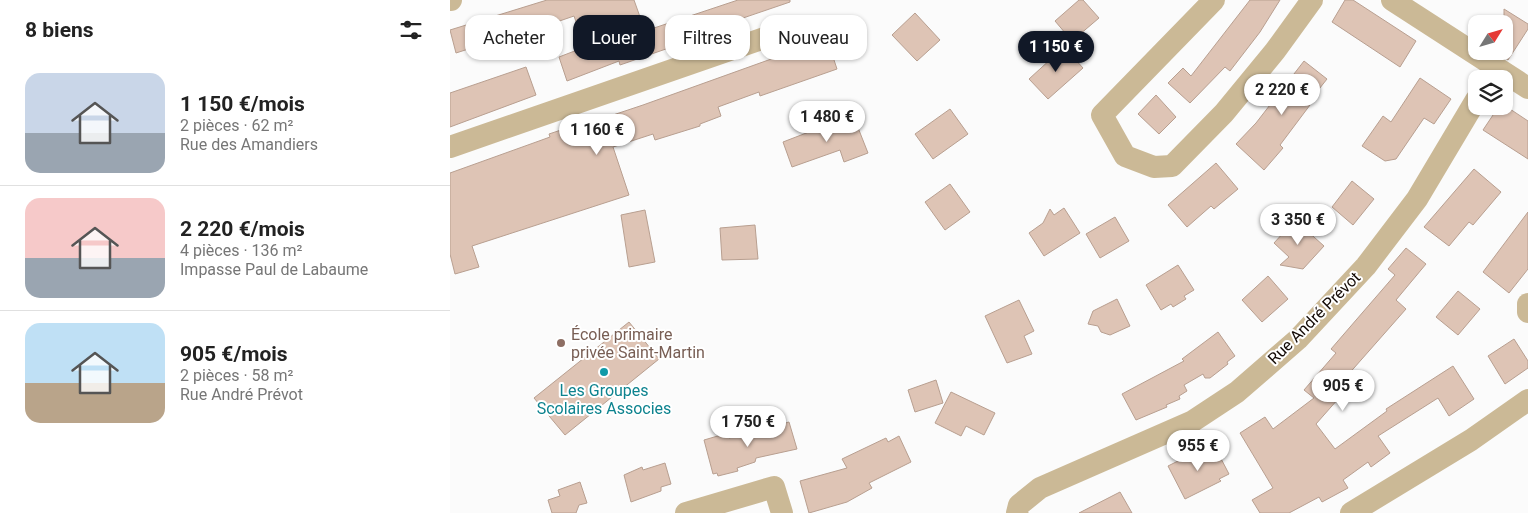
<!DOCTYPE html>
<html lang="fr">
<head>
<meta charset="utf-8">
<style>
  :root { --surface:#fff; --page:#f6f6f6; --text:#222; --muted:#767676; --line:#e0e0e0; --accent:#111827 }
  body { margin:0; font-family:Roboto,sans-serif; background:var(--page); color:var(--text); height:100vh; display:flex; flex-direction:column; font-size:19px; white-space:nowrap }
  * { box-sizing:border-box; margin:0 }
  p { font-size:16px; color:var(--muted) }
  .icon { flex:none; width:28px; height:28px; fill:none; stroke:currentColor; stroke-width:2; stroke-linecap:round; stroke-linejoin:round }
  .map { position:relative; flex:1; overflow:hidden }
  .details { display:flex; flex-direction:column; background:var(--surface); width:450px }
  .details>* { flex:none }
  .hud { position:absolute; left:15px; top:15px; width:475px; height:45px; display:flex; gap:10px }
  .needle { width:32px; rotate:53deg }
  .tools { position:absolute; left:1018px; top:15px; display:grid; gap:10px }
  .tools a { display:grid; place-items:center; width:45px; height:45px; border-radius:10px; background:var(--surface); box-shadow:0 1px 4px #0004; font-size:25px }
  .price { position:absolute; translate:-50% -42px; padding:0 11px; border-radius:18px; background:#fff; color:#222; font-size:16px; line-height:32px; filter:drop-shadow(0 1px 2px #0008) }
  .price::after { content:''; position:absolute; left:50%; top:30px; width:15px; height:11px; margin-left:-8px; background:inherit; clip-path:polygon(0 0,100% 0,50% 100%) }
  .price.active { background:var(--accent); color:#fff }
  ul { padding:0; list-style:none }
  li { display:flex; align-items:center; gap:15px; height:125px; padding:0 25px }
  li+li { border-top:1px solid var(--line) }
  li span { display:grid; place-items:center; flex:none; width:140px; height:100px; border-radius:15px; color:#555 }
  li>.icon { margin-inline-start:auto }
  span .icon { width:60px; height:60px; fill:#fffc; stroke-width:1 }
  li b { font-size:21px }
  h2 { display:flex; justify-content:space-between; align-items:center; height:60px; padding:0 25px; font-size:21px }
  .pill { padding:0 18px; border-radius:15px; background:var(--surface); box-shadow:0 1px 4px #0004; font-size:18px; line-height:45px }
  .pill.active { background:var(--accent); color:#fff }
  main { display:flex; flex:1; min-height:0 }
  .map>svg:first-child { display:block }
  .building { fill:#dec4b5; stroke:#b89f90 }
  .lines { fill:none; stroke-linecap:round; stroke-linejoin:round }
  .minor { stroke:#cbb996; stroke-width:22 }
  .education-dot { fill:#8d6e63; stroke:#fff; stroke-width:2 }
  .culture-dot { fill:#0f9aa8; stroke:#fff; stroke-width:2 }
  .labels { text-anchor:middle; dominant-baseline:central; stroke-width:4; stroke-linejoin:round; paint-order:stroke }
  .street-label { font-size:16px; fill:#130a06; stroke:#fff }
  .education-label { font-size:16px; fill:#785e54; stroke:#fff; text-anchor:start }
  .culture-label { font-size:16px; fill:#0d838f; stroke:#fff }
</style>
</head>
<body>
<main>
<section class="details">
<h2>8 biens<svg class="icon" aria-label="filters" viewBox="0 0 24 24"><path d="M4 7h16M4 17h16"/><circle cx="9" cy="7" r="2"/><circle cx="15" cy="17" r="2"/></svg></h2>
<ul>
<li><span style="background:linear-gradient(#c9d6e8 60%,#9aa5b1 0)"><svg class="icon" aria-label="home" viewBox="0 0 24 24"><path d="M3 11l9-7 9 7M6 9v11h12V9"/></svg></span><div><b>1 150 €/mois</b><p>2 pièces · 62 m²</p><p>Rue des Amandiers</p></div></li>
<li><span style="background:linear-gradient(#f6c9c9 60%,#9aa5b1 0)"><svg class="icon" aria-label="home" viewBox="0 0 24 24"><path d="M3 11l9-7 9 7M6 9v11h12V9"/></svg></span><div><b>2 220 €/mois</b><p>4 pièces · 136 m²</p><p>Impasse Paul de Labaume</p></div></li>
<li><span style="background:linear-gradient(#bfe0f5 60%,#b9a48a 0)"><svg class="icon" aria-label="home" viewBox="0 0 24 24"><path d="M3 11l9-7 9 7M6 9v11h12V9"/></svg></span><div><b>905 €/mois</b><p>2 pièces · 58 m²</p><p>Rue André Prévot</p></div></li>
</ul>
</section>
<div class="map">
<svg width="1078" height="513" viewBox="0 0 1078 513">
  <rect width="100%" height="100%" fill="#fbfbfb"/>
  <g class="building">
    <polygon points="97,0 184,0 195,31 288,0 340,0 340,2 255,31 256,35 170,65 169,61 117,81 109,57 135,47 124,16 66,36 65,34 6,53 0,30"/>
    <polygon points="629,0 633,0 649,18 622,41 605,21"/>
    <polygon points="800,0 830,0 810,32 780,71 775,67 740,103 718,83 733,68 741,76"/>
    <polygon points="895,0 903,0 966,41 950,67 882,22"/>
    <polygon points="1054,9 1078,24 1078,29 1058,60 1054,57"/>
    <polygon points="465,13 490,40 467,61 442,35"/>
    <polygon points="377,39 387,69 310,96 309,92 268,107 271,116 250,124 250,126 205,140 203,134 163,147 179,195 22,246 29,267 5,274 0,254 0,173 89,141 100,137 99,134 120,127 121,129 193,105"/>
    <polygon points="614,47 633,68 598,99 579,79"/>
    <polygon points="854,61 877,79 858,103 860,105 830,145 833,148 814,170 786,144 806,123"/>
    <polygon points="76,67 86,95 0,127 0,93"/>
    <polygon points="970,78 1001,99 984,124 974,118 946,159 935,161 912,146 933,116 941,122"/>
    <polygon points="706,95 726,117 709,134 688,114"/>
    <polygon points="1054,105 1078,121 1078,159 1033,130 1049,106"/>
    <polygon points="500,109 518,134 483,159 465,134"/>
    <polygon points="403,115 418,153 394,162 390,150 342,167 333,142"/>
    <polygon points="766,163 788,189 764,209 761,206 737,227 718,205"/>
    <polygon points="1024,169 1051,192 1023,225 1019,222 999,246 974,227"/>
    <polygon points="902,181 924,199 903,225 882,207"/>
    <polygon points="500,184 520,212 495,230 475,202"/>
    <polygon points="614,208 630,233 594,256 579,233 593,223 600,209 604,215"/>
    <polygon points="195,210 205,262 179,267 171,215"/>
    <polygon points="1078,212 1078,269 1059,293 1033,272"/>
    <polygon points="665,217 679,241 650,258 636,234"/>
    <polygon points="845,220 874,246 853,269 830,265 839,257 824,243"/>
    <polygon points="305,225 308,259 272,260 270,228"/>
    <polygon points="956,248 976,264 946,300 956,309 889,385 896,390 866,424 885,449 937,411 936,409 1003,366 1024,399 999,416 988,398 928,436 940,453 921,467 918,462 893,480 898,488 872,502 869,497 839,513 810,513 802,500 823,488 790,433 815,417 823,429 864,398 854,390 886,353 881,349 945,275 938,269"/>
    <polygon points="728,265 744,290 734,296 736,299 723,307 721,304 711,310 696,285"/>
    <polygon points="818,276 838,299 812,322 792,300"/>
    <polygon points="1008,291 1030,309 1008,335 986,317"/>
    <polygon points="667,299 680,326 660,335 651,332 648,326 638,324 643,311"/>
    <polygon points="569,300 584,331 574,336 582,354 557,363 535,316"/>
    <polygon points="179,322 209,359 115,435 84,398"/>
    <polygon points="768,332 785,356 777,362 778,364 760,378 755,378 753,374 734,385 737,391 729,396 730,399 716,405 717,407 686,420 672,394 734,361 732,359"/>
    <polygon points="1064,339 1078,361 1078,368 1055,384 1038,356"/>
    <polygon points="486,380 493,403 465,412 458,390"/>
    <polygon points="501,392 545,413 534,435 516,426 511,436 485,423"/>
    <polygon points="339,422 347,449 306,458 305,462 287,468 288,471 268,476 267,473 263,474 254,440 278,433 279,438"/>
    <polygon points="449,436 461,462 419,483 422,488 397,502 359,513 350,481 397,468 392,459 436,438 438,442"/>
    <polygon points="754,448 758,456 767,451 779,474 769,479 771,481 735,499 718,466"/>
    <polygon points="215,463 221,484 211,487 211,491 181,502 174,475 192,467 193,470"/>
    <polygon points="130,482 137,503 129,505 126,513 102,513 98,500 110,496 108,490"/>
    <polygon points="670,492 682,513 629,513"/>
  </g>
  <g class="lines">
    <g class="minor">
      <polyline points="0,0 1,0"/>
      <polyline points="764,0 652,115 675,156 704,167 722,166 774,113 825,51 862,0"/>
      <polyline points="942,0 1078,88"/>
      <polyline points="0,147 320,36"/>
      <polyline points="1078,304 1078,312"/>
      <polyline points="236,513 324,487 332,513"/>
      <polyline points="567,513 569,505 590,488 743,421 787,392 848,339 916,266 967,199 1026,100"/>
      <polyline points="901,513 1021,440 1078,400"/>
    </g>
  </g>
  <circle class="education-dot" cx="111" cy="343" r="5"/>
  <circle class="culture-dot" cx="154" cy="372" r="5"/>
  <g class="labels">
    <g class="street-label">
      <text transform="translate(864 318) rotate(-45)">Rue André Prévot</text>
    </g>
    <g class="education-label">
      <text x="121" y="334">École primaire<tspan x="121" dy="18">privée Saint-Martin</tspan></text>
    </g>
    <g class="culture-label">
      <text x="154" y="390">Les Groupes<tspan x="154" dy="18">Scolaires Associes</tspan></text>
    </g>
  </g>
</svg>
<div class="tools">
<a><svg class="needle" viewBox="-14 -14 28 28"><path d="M0-13l5 13h-10z" fill="#e53935"/><path d="M0 13l5-13h-10z" fill="#767676"/></svg></a>
<a><svg class="icon" aria-label="layers" viewBox="0 0 24 24"><path d="M12 4l9 5-9 5-9-5zM3 14l9 5 9-5"/></svg></a>
</div>
<b class="price active" style="left:606px;top:73px">1 150 €</b>
<b class="price" style="left:832px;top:116px">2 220 €</b>
<b class="price" style="left:377px;top:143px">1 480 €</b>
<b class="price" style="left:147px;top:156px">1 160 €</b>
<b class="price" style="left:848px;top:246px">3 350 €</b>
<b class="price" style="left:893px;top:412px">905 €</b>
<b class="price" style="left:298px;top:448px">1 750 €</b>
<b class="price" style="left:748px;top:472px">955 €</b>
<div class="hud">
<a class="pill">Acheter</a>
<a class="pill active">Louer</a>
<a class="pill">Filtres</a>
<a class="pill">Nouveau</a>
</div>
</div>
</main>
</body>
</html>
